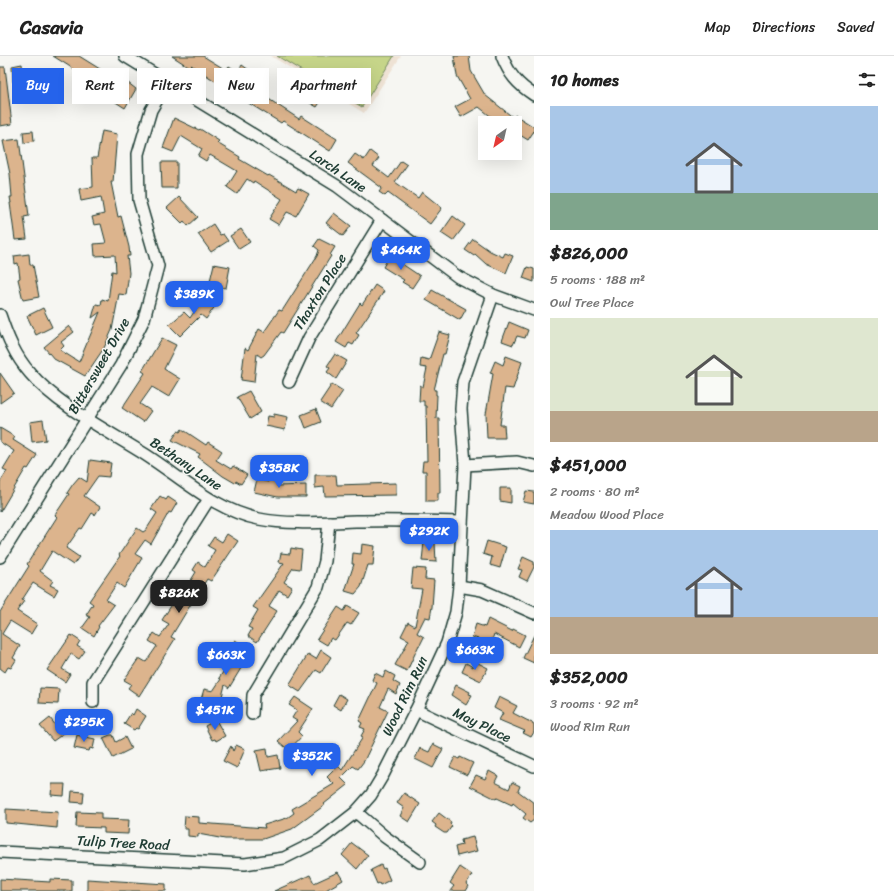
<!DOCTYPE html>
<html lang="en">
<head>
<meta charset="utf-8">
<style>
  :root { --surface:#fff; --page:#f2f2f2; --text:#222; --muted:#767676; --line:#e0e0e0; --accent:#2563eb }
  body { margin:0; font-family:Sriracha,sans-serif; background:var(--page); color:var(--text); height:100vh; display:flex; flex-direction:column; font-size:15px; white-space:nowrap }
  * { box-sizing:border-box; margin:0 }
  p { font-size:13px; color:var(--muted) }
  .icon { flex:none; width:22px; height:22px; fill:none; stroke:currentColor; stroke-width:2; stroke-linecap:round; stroke-linejoin:round }
  .map { position:relative; flex:1; overflow:hidden }
  .details { display:flex; flex-direction:column; background:var(--surface); width:360px }
  .details>* { flex:none }
  .guide { position:absolute; left:12px; top:12px; width:380px; height:36px; display:flex; gap:8px }
  .needle { width:26px; rotate:214deg }
  .tools { position:absolute; left:478px; top:60px; display:grid; gap:8px }
  .tools a { display:grid; place-items:center; width:44px; height:44px; border-radius:0px; background:var(--surface); box-shadow:0 4px 16px #0002; font-size:20px }
  .price { position:absolute; translate:-50% -34px; padding:0 9px; border-radius:8px; background:var(--accent); color:#fff; font-size:13px; line-height:26px; filter:drop-shadow(0 1px 2px #0008) }
  .price::after { content:''; position:absolute; left:50%; top:24px; width:12px; height:9px; margin-left:-6px; background:inherit; clip-path:polygon(0 0,100% 0,50% 100%) }
  .price.on { background:#222; color:#fff }
  ul { padding:0; list-style:none }
  li { display:grid; align-content:center; gap:8px; height:212px; padding:0 16px }
  li span { display:grid; place-items:center; height:124px; border-radius:0px; color:#555 }
  li>.icon { margin-inline-start:auto }
  span .icon { width:72px; height:72px; fill:#fffc; stroke-width:1 }
  li b { font-size:17px }
  h2 { display:flex; justify-content:space-between; align-items:center; height:48px; padding:0 16px; font-size:17px }
  .pill { padding:0 14px; border-radius:0px; background:var(--surface); box-shadow:0 4px 16px #0002; font-size:14px; line-height:36px }
  .pill.on { background:var(--accent); color:#fff }
  header { display:flex; align-items:center; gap:24px; box-sizing:border-box; height:56px; padding:0 20px; background:var(--surface); border-bottom:1px solid var(--line) }
  header strong { font-size:19px }
  nav { display:flex; gap:22px; margin-inline-start:auto; font-size:14px }
  main { display:flex; flex:1; min-height:0 }
  .map>svg:first-child { display:block }
  .built { fill:#eee2d4 }
  .green { fill:#c6d589; stroke:#72895e }
  .building { fill:#dcb48d; stroke:#1f3d34 }
  .lines { fill:none; stroke-linecap:round; stroke-linejoin:round }
  .street-casing { stroke:#1f3d34; stroke-width:14 }
  .street { stroke:#f6f6f2; stroke-width:11 }
  .labels { text-anchor:middle; dominant-baseline:central; stroke-width:3; stroke-linejoin:round; paint-order:stroke }
  .street-label { font-size:14px; fill:#1f3d34; stroke:#f6f6f2 }
</style>
</head>
<body>
<header>
<strong>Casavia</strong>
<nav><a>Map</a><a>Directions</a><a>Saved</a></nav>
</header>
<main>
<div class="map">
<svg width="534" height="835" viewBox="0 0 534 835">
  <rect width="100%" height="100%" fill="#f6f6f2"/>
  <filter id="ink" filterUnits="userSpaceOnUse"><feTurbulence type="fractalNoise" baseFrequency=".025" numOctaves="2"/><feDisplacementMap in="SourceGraphic" scale="8" xChannelSelector="R" yChannelSelector="G"/><feConvolveMatrix kernelMatrix="1 2 1 2 8 2 1 2 1" color-interpolation-filters="sRGB"/></filter>
  <g filter="url(#ink)">
    <polygon class="built" points="271,0 401,0 364,57"/>
    <polygon class="green" points="277,0 394,0 362,51"/>
    <g class="building">
      <polygon points="53,0 79,0 116,23 117,22 122,25 123,23 136,33 125,52 114,45 117,40 79,19 80,17"/>
      <polygon points="172,0 203,0 226,14 229,10 238,16 242,9 249,14 248,17 256,22 253,28 261,33 258,36 299,63 301,60 337,83 330,95 283,65 281,67 242,43 243,41 217,23 215,25 191,9 189,11"/>
      <polygon points="454,0 469,0 471,15 485,39 515,63 515,59 534,71 534,75 528,84 515,76 515,67 499,67 479,51 461,61 455,51 470,43 457,20"/>
      <polygon points="22,8 24,25 13,26 12,10"/>
      <polygon points="0,11 5,11 12,68 0,70"/>
      <polygon points="314,32 325,39 317,51 298,40 301,34 309,37"/>
      <polygon points="174,62 199,74 200,73 219,85 217,87 240,101 239,103 268,120 269,119 291,132 296,135 298,132 309,138 296,160 287,156 279,169 269,163 282,143 254,125 253,127 247,123 237,138 227,131 237,115 210,99 206,105 198,100 202,93 181,80 173,96 163,92"/>
      <polygon points="33,75 34,85 24,87 23,76"/>
      <polygon points="102,75 117,78 113,126 111,126 118,161 121,160 129,191 130,200 127,200 129,217 126,239 119,238 112,274 104,292 85,320 54,303 44,291 69,270 74,276 61,286 64,290 60,294 79,306 100,256 92,262 96,248 101,249 102,243 108,245 112,215 116,216 115,199 95,200 94,188 106,187 101,168 94,169 92,161 104,158 101,141 81,145 79,133 93,131 92,102 97,102"/>
      <polygon points="19,83 29,160 24,161 27,183 15,184 10,147 11,147 10,141 12,141 10,118 3,85"/>
      <polygon points="370,95 379,102 373,110 389,122 401,105 407,109 395,126 418,142 422,136 442,152 430,168 388,137 385,140 379,136 382,132 348,107 355,98 364,104"/>
      <polygon points="161,106 177,106 177,132 162,132"/>
      <polygon points="179,141 198,161 188,170 184,165 182,167 167,152"/>
      <polygon points="334,157 351,170 343,180 326,167"/>
      <polygon points="453,160 465,169 453,185 441,177"/>
      <polygon points="213,168 220,179 223,178 228,185 211,196 198,178"/>
      <polygon points="241,173 250,186 239,193 230,180"/>
      <polygon points="319,183 335,191 330,199 331,200 283,277 281,276 264,299 261,301 257,298 254,326 241,324 245,292 248,294 259,273 264,276 279,254 282,255 317,200 319,194 314,190"/>
      <polygon points="473,183 490,195 503,201 505,197 513,200 506,217 486,208 475,198 474,200 465,194"/>
      <polygon points="392,196 403,206 402,208 420,220 412,232 402,226 404,224 383,211"/>
      <polygon points="29,198 30,209 33,209 39,241 23,244 18,223 20,222 18,207 15,208 14,200"/>
      <polygon points="214,208 230,211 226,232 209,229"/>
      <polygon points="527,211 534,213 534,226 523,222"/>
      <polygon points="375,229 384,235 381,240 356,277 359,279 353,289 349,287 346,292 336,286 360,247 362,249"/>
      <polygon points="432,234 466,253 460,264 426,244"/>
      <polygon points="206,238 218,246 206,263 201,259 180,280 169,269 184,256 190,262"/>
      <polygon points="43,252 52,271 36,279 27,260"/>
      <polygon points="509,266 528,274 525,282 517,280 513,289 502,285"/>
      <polygon points="439,276 450,279 445,298 443,298 434,334 436,334 436,339 437,339 436,362 439,362 440,437 438,437 438,445 426,445 426,415 422,415 423,405 427,405 426,350 424,350 424,345 419,345 420,329 423,331 427,312 420,311 421,302 429,304"/>
      <polygon points="162,282 176,289 164,313 180,323 169,341 152,331 140,348 151,355 143,366 122,352 145,317 142,315"/>
      <polygon points="335,298 347,305 336,323 327,316 330,312 327,310"/>
      <polygon points="506,300 522,306 513,333 505,332 500,369 504,369 505,382 487,382 486,358 493,318 490,317 495,305 503,309"/>
      <polygon points="0,317 14,337 0,347"/>
      <polygon points="332,328 343,335 331,353 320,346"/>
      <polygon points="249,335 261,356 250,363 237,341"/>
      <polygon points="316,353 321,366 306,372 301,359"/>
      <polygon points="274,358 288,361 285,374 266,370 268,360 274,361"/>
      <polygon points="43,364 46,384 32,386 30,366"/>
      <polygon points="0,372 15,381 13,384 37,399 28,413 26,412 0,456 0,426 7,415 3,413 14,395 0,386"/>
      <polygon points="182,373 206,389 208,386 222,395 216,404 231,413 233,410 247,419 241,428 236,425 235,427 223,420 198,401 200,398 172,384 178,375 180,376"/>
      <polygon points="90,404 111,407 109,421 98,420 84,440 100,451 95,459 92,457 82,473 80,472 66,492 79,501 73,509 52,495 40,515 53,525 50,529 58,533 54,540 33,527 22,544 24,545 17,555 37,568 31,578 10,565 2,578 20,590 13,602 16,604 11,612 8,611 5,616 0,612 0,556 29,510 27,508 57,461 55,459 69,438 67,437 73,428 79,421 87,426"/>
      <polygon points="315,419 336,419 337,429 396,427 396,439 325,440 324,431 315,432"/>
      <polygon points="270,421 279,423 277,430 306,429 306,441 278,441 254,436 257,423 268,426"/>
      <polygon points="500,432 511,432 511,447 500,445"/>
      <polygon points="526,435 534,436 534,448 523,446"/>
      <polygon points="160,440 166,444 168,441 177,447 171,457 169,456 151,488 145,484 135,498 142,502 124,532 117,527 106,544 114,549 98,570 99,571 94,580 82,572 90,561 86,559 93,548 89,545 120,500 119,499 137,472 143,476 146,474 157,457 151,453"/>
      <polygon points="227,478 238,485 211,525 207,523 191,548 171,581 175,583 139,640 128,632 131,628 124,624 139,602 146,606 157,590 149,585 154,577 160,581 169,568 162,564 183,531 186,528 188,529 196,516 193,514 198,506 205,511 215,494 208,490 214,481 222,486"/>
      <polygon points="487,485 506,491 500,512 490,509 492,501 483,498"/>
      <polygon points="424,486 435,487 436,506 422,505"/>
      <polygon points="362,488 375,490 373,509 368,509 361,531 355,538 345,535 354,508 352,508 353,497 361,498"/>
      <polygon points="291,492 302,494 300,513 293,512 284,526 292,531 287,539 279,534 269,550 277,555 257,586 248,580 252,573 248,571 258,554 253,551 284,507 279,506 281,497 290,498"/>
      <polygon points="523,501 534,506 534,511 527,525 519,521 522,514 518,513"/>
      <polygon points="413,512 426,513 425,523 434,524 432,551 430,562 425,561 417,577 424,581 420,589 419,589 407,615 395,609 409,584 401,580 408,566 415,570 422,533 411,532"/>
      <polygon points="347,550 359,557 351,569 347,567 335,584 331,582 327,589 317,583 338,551 344,555"/>
      <polygon points="488,563 512,575 513,573 525,579 519,591 494,578 491,587 472,581 476,568 485,571"/>
      <polygon points="71,579 80,585 77,590 85,595 79,603 71,598 62,613 70,618 65,626 47,614"/>
      <polygon points="534,579 534,607 523,602"/>
      <polygon points="235,584 244,590 241,594 249,599 229,632 225,629 219,652 200,647 204,633 213,635 221,623 219,622 234,600 228,596"/>
      <polygon points="321,594 331,601 321,617 316,614 300,636 289,629 308,598 316,603"/>
      <polygon points="476,606 488,612 481,625 462,616 466,607 473,611"/>
      <polygon points="386,615 395,620 393,625 400,629 396,638 388,633 380,651 388,655 364,705 358,713 353,710 341,722 348,729 324,748 325,749 292,773 263,783 225,783 198,778 198,781 188,780 188,773 184,773 185,760 199,761 199,767 265,772 264,769 287,762 294,757 292,753 334,728 327,721 338,710 342,714 363,681 361,680 365,673 360,671 362,667 359,665 377,627 372,624 375,617 383,621"/>
      <polygon points="456,629 470,636 469,638 472,639 466,649 451,639"/>
      <polygon points="40,632 59,633 58,648 39,647"/>
      <polygon points="339,638 347,643 341,654 333,649"/>
      <polygon points="295,641 313,653 298,676 302,680 290,693 285,691 278,685 297,665 292,662 297,654 289,649"/>
      <polygon points="499,641 517,650 513,657 534,668 534,676 531,681 523,677 525,675 499,664 503,657 494,652"/>
      <polygon points="136,653 146,660 138,673 136,672 134,674 124,668 131,657 133,659"/>
      <polygon points="50,662 56,670 63,664 70,673 53,685 40,670"/>
      <polygon points="216,664 225,680 216,685 215,683 212,684 205,670"/>
      <polygon points="77,679 95,683 93,693 90,692 89,695 74,692"/>
      <polygon points="110,679 113,679 116,686 125,681 131,693 113,702 103,682"/>
      <polygon points="433,688 443,693 433,712 415,703 420,692 429,696"/>
      <polygon points="236,689 245,693 237,712 223,705 231,690 233,695"/>
      <polygon points="267,692 268,701 278,699 280,712 261,715 256,694"/>
      <polygon points="455,701 459,703 460,701 473,707 467,719 450,711"/>
      <polygon points="489,715 498,720 495,726 509,733 512,726 520,730 518,735 534,747 534,764 530,767 523,762 526,758 513,747 512,749 497,742 496,743 470,730 476,719 485,723"/>
      <polygon points="52,728 65,728 64,740 51,739"/>
      <polygon points="72,735 84,736 83,747 71,746"/>
      <polygon points="404,737 420,748 409,766 400,760 404,752 397,747"/>
      <polygon points="6,753 58,756 57,772 6,767"/>
      <polygon points="77,756 101,757 101,763 129,764 128,778 104,777 104,772 76,771"/>
      <polygon points="439,757 451,766 450,768 452,770 447,777 444,777 435,771 436,769 432,766"/>
      <polygon points="473,781 477,795 457,800 455,791 462,789 461,784"/>
      <polygon points="352,787 368,799 357,813 342,799"/>
      <polygon points="381,809 383,813 385,812 390,824 380,829 379,827 377,828 371,814"/>
      <polygon points="460,811 472,819 466,828 469,830 466,835 450,835 454,830 450,827"/>
      <polygon points="338,816 343,824 324,835 274,835 310,819 314,827"/>
      <polygon points="0,823 50,826 50,823 72,824 72,835 0,835"/>
      <polygon points="87,823 166,828 166,835 87,835"/>
    </g>
    <g class="lines">
      <defs>
        <g id="street">
          <polyline points="125,0 337,130 458,221 493,239 534,254"/>
          <path d="M 502,0 C 509,18 517,28 534,39"/>
          <path d="M 0,259 C 7,280 15,300 30,317 C 58,350 110,376 146,399 C 183,423 215,454 259,463 C 290,469 324,466 356,465 C 391,464 426,465 461,466"/>
          <polyline points="289,326 309,282 382,164"/>
          <polyline points="465,409 517,406 534,410"/>
          <polyline points="0,501 121,309 144,263 158,210 139,144 138,98 151,54 167,27"/>
          <polyline points="459,530 482,534 534,557"/>
          <polyline points="93,646 93,626 209,443"/>
          <polyline points="416,654 534,710"/>
          <polyline points="252,658 253,639 318,531 325,505 329,466"/>
          <polyline points="356,756 385,781 420,806"/>
          <polyline points="0,796 245,808 284,802 320,784 356,756 371,739 383,719 416,654 447,587 456,556 459,530 465,409 461,353 463,326 493,239"/>
        </g>
      </defs>
      <use href="#street" class="street-casing"/>
      <use href="#street" class="street"/>
    </g>
  </g>
  <g class="labels">
    <g class="street-label">
      <text transform="translate(338 115) rotate(34)">Larch Lane</text>
      <text transform="translate(320 236) rotate(-58)">Thaxton Place</text>
      <text transform="translate(99 310) rotate(-60)">Bittersweet Drive</text>
      <text transform="translate(186 408) rotate(34)">Bethany Lane</text>
      <text transform="translate(405 640) rotate(-64)">Wood Rim Run</text>
      <text transform="translate(482 669) rotate(26)">May Place</text>
      <text transform="translate(123 787) rotate(3)">Tulip Tree Road</text>
    </g>
  </g>
</svg>
<div class="tools">
<a><svg class="needle" viewBox="-14 -14 28 28"><path d="M0-13l5 13h-10z" fill="#e53935"/><path d="M0 13l5-13h-10z" fill="#767676"/></svg></a>
</div>
<b class="price" style="left:401px;top:215px">$464K</b>
<b class="price" style="left:194px;top:259px">$389K</b>
<b class="price" style="left:279px;top:433px">$358K</b>
<b class="price" style="left:429px;top:496px">$292K</b>
<b class="price on" style="left:179px;top:558px">$826K</b>
<b class="price" style="left:475px;top:615px">$663K</b>
<b class="price" style="left:226px;top:620px">$663K</b>
<b class="price" style="left:215px;top:675px">$451K</b>
<b class="price" style="left:84px;top:687px">$295K</b>
<b class="price" style="left:312px;top:721px">$352K</b>
<div class="guide">
<a class="pill on">Buy</a>
<a class="pill">Rent</a>
<a class="pill">Filters</a>
<a class="pill">New</a>
<a class="pill">Apartment</a>
</div>
</div>
<section class="details">
<h2>10 homes<svg class="icon" aria-label="filters" viewBox="0 0 24 24"><path d="M4 7h16M4 17h16"/><circle cx="9" cy="7" r="2"/><circle cx="15" cy="17" r="2"/></svg></h2>
<ul>
<li><span style="background:linear-gradient(#a9c7e8 70%,#7fa58c 0)"><svg class="icon" aria-label="home" viewBox="0 0 24 24"><path d="M3 11l9-7 9 7M6 9v11h12V9"/></svg></span><div><b>$826,000</b><p>5 rooms · 188 m²</p><p>Owl Tree Place</p></div></li>
<li><span style="background:linear-gradient(#dfe7d0 75%,#b9a48a 0)"><svg class="icon" aria-label="home" viewBox="0 0 24 24"><path d="M3 11l9-7 9 7M6 9v11h12V9"/></svg></span><div><b>$451,000</b><p>2 rooms · 80 m²</p><p>Meadow Wood Place</p></div></li>
<li><span style="background:linear-gradient(#a9c7e8 70%,#b9a48a 0)"><svg class="icon" aria-label="home" viewBox="0 0 24 24"><path d="M3 11l9-7 9 7M6 9v11h12V9"/></svg></span><div><b>$352,000</b><p>3 rooms · 92 m²</p><p>Wood Rim Run</p></div></li>
</ul>
</section>
</main>
</body>
</html>
